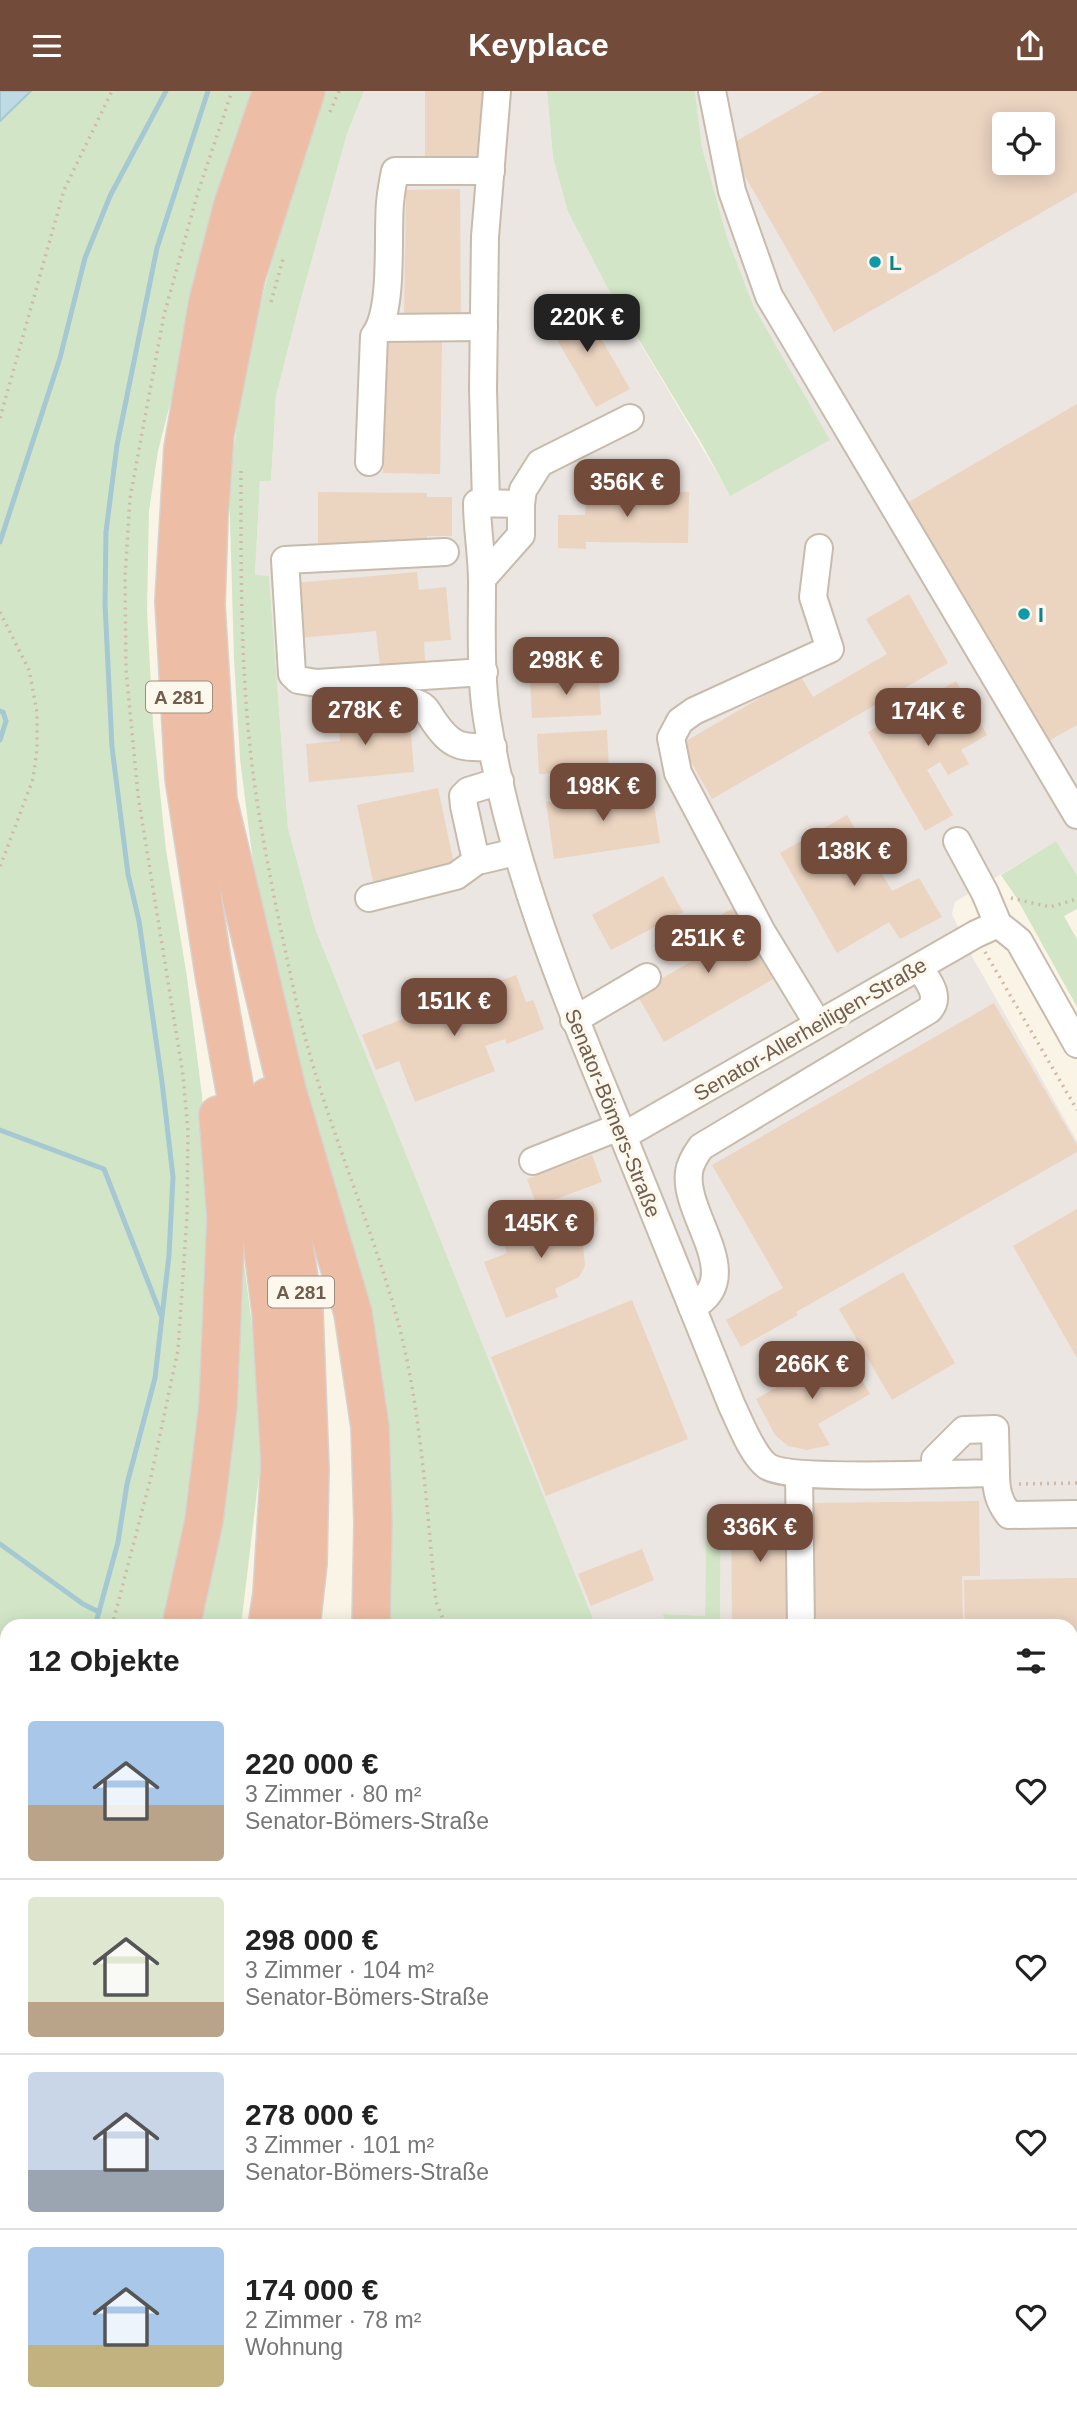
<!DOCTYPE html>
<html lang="de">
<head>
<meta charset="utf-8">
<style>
  :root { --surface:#fff; --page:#f2f2f2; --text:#222; --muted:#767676; --line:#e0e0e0; --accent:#734b3b }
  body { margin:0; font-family:Arial,sans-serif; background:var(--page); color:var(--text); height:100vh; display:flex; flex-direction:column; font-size:26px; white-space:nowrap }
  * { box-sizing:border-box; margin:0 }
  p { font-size:23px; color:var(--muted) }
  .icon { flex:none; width:38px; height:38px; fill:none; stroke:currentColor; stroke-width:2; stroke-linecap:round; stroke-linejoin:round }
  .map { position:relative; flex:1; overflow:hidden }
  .panel { position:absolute; left:0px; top:1528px; width:1078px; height:800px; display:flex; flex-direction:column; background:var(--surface); border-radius:21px 21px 0 0; box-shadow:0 4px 18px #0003 }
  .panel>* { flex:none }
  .tools { position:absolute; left:992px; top:21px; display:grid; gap:14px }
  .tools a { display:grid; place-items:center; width:63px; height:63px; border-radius:7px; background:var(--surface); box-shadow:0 4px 18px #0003; font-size:35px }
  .price { position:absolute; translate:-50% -60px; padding:0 16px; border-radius:14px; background:var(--accent); color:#fff; font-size:23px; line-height:46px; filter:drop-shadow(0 2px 4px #0008) }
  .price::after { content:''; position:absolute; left:50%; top:42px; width:21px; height:16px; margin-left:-10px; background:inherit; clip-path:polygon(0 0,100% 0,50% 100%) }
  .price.current { background:#222; color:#fff }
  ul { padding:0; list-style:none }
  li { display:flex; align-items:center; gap:21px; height:175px; padding:0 28px }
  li+li { border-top:2px solid var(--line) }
  li span { display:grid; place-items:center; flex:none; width:196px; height:140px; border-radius:7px; color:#555 }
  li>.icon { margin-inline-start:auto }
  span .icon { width:84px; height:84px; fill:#fffc; stroke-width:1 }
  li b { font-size:30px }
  h2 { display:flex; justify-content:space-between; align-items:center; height:84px; padding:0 28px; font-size:30px }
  header { display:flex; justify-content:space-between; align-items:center; height:91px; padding:0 28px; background:var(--accent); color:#fff; font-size:32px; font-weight:800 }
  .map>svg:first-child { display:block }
  .industrial { fill:#ebe6e1; fill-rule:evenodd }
  .green { fill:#d2e6c7 }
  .water { fill:#bedae2; stroke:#a5c8d2; stroke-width:2 }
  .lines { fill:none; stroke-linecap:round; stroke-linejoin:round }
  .stream { stroke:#a5c8d2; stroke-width:5 }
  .building { fill:#ebd4c0; fill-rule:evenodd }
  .minor-casing { stroke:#c8bbac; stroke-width:30 }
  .highway-casing { stroke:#d7d2cd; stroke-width:40 }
  .path { stroke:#d1b9a5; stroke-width:3.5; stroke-dasharray:2 5; stroke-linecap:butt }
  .minor { stroke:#fff; stroke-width:26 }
  .highway { stroke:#eebda5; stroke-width:37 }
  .culture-dot { fill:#0f9aa8; stroke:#fdf8ed; stroke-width:2.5 }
  .labels { text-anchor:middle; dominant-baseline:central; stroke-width:7; stroke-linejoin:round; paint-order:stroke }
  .shield { fill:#fdf8ed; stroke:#9b8c7e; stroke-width:2 }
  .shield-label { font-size:19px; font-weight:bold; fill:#715d4e }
  .culture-label { font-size:21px; font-weight:bold; fill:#0d838f; stroke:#fdf8ed; text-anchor:start }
  .street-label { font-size:21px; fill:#715d4e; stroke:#fdf8ed }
</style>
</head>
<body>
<header><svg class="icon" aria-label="menu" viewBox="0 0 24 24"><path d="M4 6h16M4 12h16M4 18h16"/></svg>Keyplace<svg class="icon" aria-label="share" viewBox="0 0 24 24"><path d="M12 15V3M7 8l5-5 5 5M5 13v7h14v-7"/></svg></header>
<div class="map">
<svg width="1077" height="2326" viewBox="0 0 1077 2326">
  <rect width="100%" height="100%" fill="#faf4e7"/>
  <g class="industrial">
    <path d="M 364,0 L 547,0 L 553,67 L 568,121 L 607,196 L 730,404 L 829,349 L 754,216 L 727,146 L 702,56 L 695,0 L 1077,0 L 1077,784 L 1056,750 L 955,811 L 952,823 L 973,867 L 1077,1050 L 1077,1582 L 1071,1582 L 1071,1535 L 720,1535 L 721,1416 L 706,1425 L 705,1525 L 663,1523 L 665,1535 L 596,1535 L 315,837 L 288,737 L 269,485 L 255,485 L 260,390 L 271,390 L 276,305 L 299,215 L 347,43 ZM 1004,33 L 1043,33 L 1043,72 L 1004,72 Z"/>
    <polygon points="1071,1677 1077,1677 1077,1879 1071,1882"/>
  </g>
  <g class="green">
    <polygon points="0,0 254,0 192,203 173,302 158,360 149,420 147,519 153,633 166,759 187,886 202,1004 209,1115 211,1191 193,1400 166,1535 7,1535 7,1645 4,1643 3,1657 7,1668 7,1709 0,1708"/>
    <polygon points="326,0 364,0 347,43 299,215 276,305 271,390 260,390 255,484 269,485 288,737 315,837 596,1535 382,1535 384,1451 253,771 240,668 234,568 229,395 245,271 283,126"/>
    <polygon points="547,0 695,0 702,56 727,146 754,216 830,349 730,405 703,355 607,196 568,121 553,67"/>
    <polygon points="1056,750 1077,784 1077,818 1064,825 1077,848 1077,916 1016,806 1001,784"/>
    <polygon points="242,1156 257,1274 262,1359 241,1535 191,1535"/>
    <polygon points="721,1415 720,1535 665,1535 663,1523 705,1525 706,1425"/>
    <polygon points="0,1752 7,1756 7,2125 0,2137"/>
    <polygon points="1077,2017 1077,2326 694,2326 699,2320 1071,2320 1071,2020"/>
    <polygon points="7,2308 7,2320 189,2321 181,2326 0,2326 0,2316"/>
    <polygon points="256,2320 331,2320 331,2321 323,2326 247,2326"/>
    <polygon points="404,2320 688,2320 692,2326 396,2326"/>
  </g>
  <polygon class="water" points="0,0 31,0 0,30"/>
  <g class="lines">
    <g class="stream">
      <polyline points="0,451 60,267 85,167 110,105 166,0"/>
      <polyline points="0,620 3,621 6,630 0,649"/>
      <polyline points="0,1039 104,1078 161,1224"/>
      <polyline points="0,1453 83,1513 99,1521"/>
      <polyline points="95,1535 118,1451 127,1393 155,1287 169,1164 173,1086 162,991 139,830 128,783 112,656 105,513 106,441 117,354 157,157 208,0"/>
      <polyline points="0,1640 4,1642"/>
      <polyline points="0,1828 7,1836"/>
      <polyline points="0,2016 7,2004"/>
      <polyline points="1056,2320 1063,2326"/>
      <polyline points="686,2322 687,2320"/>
    </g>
  </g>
  <g class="building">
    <rect x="425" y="0" width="57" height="70"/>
    <path d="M 823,0 L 1077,0 L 1077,101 L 834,241 L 728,55 ZM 1004,33 L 1043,33 L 1043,72 L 1004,72 Z"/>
    <polygon points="460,98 461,229 404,228 406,99"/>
    <polygon points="579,209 630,298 596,316 545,228"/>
    <polygon points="385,249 442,250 440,383 383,382"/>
    <polygon points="1077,313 1077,634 1045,652 907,412"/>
    <polygon points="586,400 689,401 688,452 586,451 586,458 558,457 558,424 585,424"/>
    <polygon points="318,401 427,402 427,406 452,406 452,445 427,445 427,453 318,452"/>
    <polygon points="417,481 419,499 446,496 451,549 424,551 425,571 380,575 376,540 299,547 295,492"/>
    <polygon points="909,503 948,572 712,708 681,653 800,584 813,606 887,563 866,528"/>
    <polygon points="599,585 601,624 532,627 530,588"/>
    <polygon points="956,590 987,644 961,659 969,673 948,684 940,671 927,679 953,724 925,740 868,641"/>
    <polygon points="409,616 414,681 309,691 306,653 340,650 338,623"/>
    <polygon points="607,639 609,679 539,683 537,643"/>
    <polygon points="651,695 660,752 554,768 546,711"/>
    <polygon points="438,697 455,778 374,795 357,714"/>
    <polygon points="847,724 892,800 919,787 942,826 900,848 889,831 837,862 780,762"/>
    <polygon points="663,785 683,821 611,859 592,824"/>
    <polygon points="737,815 777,886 664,951 636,902 694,869 681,846"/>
    <polygon points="516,884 526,911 533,909 544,938 507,953 505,948 485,955 495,980 415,1011 399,970 376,979 362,944"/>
    <polygon points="994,912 1077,1054 1077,1061 796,1221 798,1224 741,1256 726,1229 783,1197 712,1074"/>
    <polygon points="592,1064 602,1091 537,1115 527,1088"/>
    <polygon points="593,1110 597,1119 598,1129 594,1138 585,1144 583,1152 585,1175 579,1186 555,1198 558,1206 506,1227 484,1171 507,1162 502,1148"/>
    <polygon points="1077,1118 1077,1267 1013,1155"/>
    <polygon points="903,1181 955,1272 892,1309 839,1218"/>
    <polygon points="632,1209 688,1348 546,1405 491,1266"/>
    <polygon points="844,1258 870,1303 818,1333 830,1354 807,1359 788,1355 775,1344 756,1308"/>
    <polygon points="979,1410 980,1485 962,1485 963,1535 814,1535 812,1412"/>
    <polygon points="788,1412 790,1471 787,1471 786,1535 732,1535 731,1413"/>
    <polygon points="642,1458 654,1489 591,1515 578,1483"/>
    <polygon points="1077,1487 1077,1567 1071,1567 1071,1535 965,1535 964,1489"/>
    <polygon points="1077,1755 1077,1853 1071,1856 1071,1772 1075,1770 1071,1761"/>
  </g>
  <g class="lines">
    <defs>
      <g id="minor">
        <polyline points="712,0 732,100 769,205 1077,724"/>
        <polyline points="381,237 484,236"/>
        <path d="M 369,371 L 374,245 C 394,220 387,146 390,112 C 391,101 393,90 395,80 L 491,80"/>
        <polyline points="486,412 483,298 485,146 497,0"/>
        <polyline points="521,413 523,399 540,372 630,327"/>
        <polyline points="445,461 285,469 292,583 298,589 317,592 484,581"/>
        <path d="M 482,488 L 521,444 L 521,413 L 477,412 C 477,438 482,464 482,491 C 482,534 480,586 487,628 C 510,772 564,902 619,1035 C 657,1128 694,1222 732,1315 C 740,1331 752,1364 767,1375 C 789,1391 958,1382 996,1382 L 995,1338 L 964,1339 L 935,1368 L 935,1382"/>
        <path d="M 332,615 C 350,613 406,606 419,613 C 426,616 429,623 433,629 C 452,657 461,657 493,656"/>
        <polyline points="500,690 468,700 463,705 464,715 475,765 482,769 516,761"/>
        <polyline points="957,750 985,802 998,833 1019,850 1077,953"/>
        <polyline points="369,807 456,785 478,769"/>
        <polyline points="574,929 647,886"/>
        <polyline points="818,933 762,841 678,682 671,647 680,630 694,620 830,558 813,506 819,457"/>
        <polyline points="623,1045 976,843 998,833"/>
        <polyline points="533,1070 619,1036"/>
        <path d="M 692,1216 C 748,1186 683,1125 689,1081 C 690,1072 696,1063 701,1056 L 929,919 C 942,905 927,889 919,876"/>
        <path d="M 996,1382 C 996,1398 998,1410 1009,1424 L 1077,1423"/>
        <polyline points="799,1383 801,1535"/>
        <polyline points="1071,1752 1077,1748"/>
        <polyline points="1071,1943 1077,1940"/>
        <polyline points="344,2326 351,2320"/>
        <polyline points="658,2326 664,2320"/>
      </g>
      <g id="highway">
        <polyline points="306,0 246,186 215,343 209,425 206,514 218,709 287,999 353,1222 370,1336 373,1432 371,1535"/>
        <polyline points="268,1006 286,1102 304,1220 310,1378 308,1473 301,1535"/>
        <polyline points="181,1535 204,1430 218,1315 226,1126 218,1024"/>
        <polyline points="267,1535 272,1503 280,1371 271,1220 261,1143 214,883 184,687 174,510 183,357 208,210 233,113 272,0"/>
        <polyline points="1071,1639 1077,1639"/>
        <polyline points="0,2152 7,2140"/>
        <polyline points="0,2192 7,2183"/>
        <polyline points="0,2257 7,2246"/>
      </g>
    </defs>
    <use href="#minor" class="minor-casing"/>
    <use href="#highway" class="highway-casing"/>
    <g class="path">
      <polyline points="330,21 339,0"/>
      <polyline points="271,211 283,168"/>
      <polyline points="0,327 64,99 112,0"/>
      <path d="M 241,380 C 241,491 240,606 258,716 C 268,780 282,845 296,909 C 319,1014 363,1111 393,1213 C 421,1307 426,1414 436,1511 L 446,1535"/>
      <polyline points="0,521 29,579 37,621 37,658 33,688 0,776"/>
      <polyline points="1011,807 1050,816 1077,808"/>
      <polyline points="985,861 1077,1019"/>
      <polyline points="1019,1393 1077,1392"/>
      <polyline points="112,1535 151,1386 178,1259 187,1125 188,1040 183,984 138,704 126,579 125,486 130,407 164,224 198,101 232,0"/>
      <polyline points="0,1811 7,1818"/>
      <polyline points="1071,1908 1077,1905"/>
      <polyline points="0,1982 7,1971"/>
      <polyline points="1071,2029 1077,2026"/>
      <polyline points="1071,2116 1077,2120"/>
      <polyline points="0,2306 7,2316"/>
      <polyline points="11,2320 15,2326"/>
      <polyline points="782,2320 789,2326"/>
      <polyline points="1034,2320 1041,2326"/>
      <polyline points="190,2326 197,2320"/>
      <polyline points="288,2326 296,2320"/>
      <polyline points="381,2326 390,2320"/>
      <polyline points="700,2326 705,2320"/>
    </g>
    <use href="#minor" class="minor"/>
    <use href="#highway" class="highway"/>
  </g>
  <g class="culture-dot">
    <circle cx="875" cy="171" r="7"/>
    <circle cx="1024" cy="523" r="7"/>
  </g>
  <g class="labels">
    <g class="shield">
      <rect x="146" y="590.5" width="66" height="31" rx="5"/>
      <rect x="268" y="1185.5" width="66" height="31" rx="5"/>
    </g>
    <g class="shield-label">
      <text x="179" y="606">A 281</text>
      <text x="301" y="1201">A 281</text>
    </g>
    <g class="culture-label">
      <text x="889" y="171">L</text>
      <text x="1038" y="523">I</text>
    </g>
    <g class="street-label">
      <text transform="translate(810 938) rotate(-30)">Senator-Allerheiligen-Straße</text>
      <text transform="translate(613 1022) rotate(68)">Senator-Bömers-Straße</text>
    </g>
  </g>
</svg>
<div class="tools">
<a><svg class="icon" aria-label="locate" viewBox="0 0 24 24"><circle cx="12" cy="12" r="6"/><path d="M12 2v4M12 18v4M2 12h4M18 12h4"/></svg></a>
</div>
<b class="price current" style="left:587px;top:263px">220K €</b>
<b class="price" style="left:627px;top:428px">356K €</b>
<b class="price" style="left:566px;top:606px">298K €</b>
<b class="price" style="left:365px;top:656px">278K €</b>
<b class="price" style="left:928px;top:657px">174K €</b>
<b class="price" style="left:603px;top:732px">198K €</b>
<b class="price" style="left:854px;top:797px">138K €</b>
<b class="price" style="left:708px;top:884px">251K €</b>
<b class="price" style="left:454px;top:947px">151K €</b>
<b class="price" style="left:541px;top:1169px">145K €</b>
<b class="price" style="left:812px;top:1310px">266K €</b>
<b class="price" style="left:760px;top:1473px">336K €</b>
<section class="panel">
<h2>12 Objekte<svg class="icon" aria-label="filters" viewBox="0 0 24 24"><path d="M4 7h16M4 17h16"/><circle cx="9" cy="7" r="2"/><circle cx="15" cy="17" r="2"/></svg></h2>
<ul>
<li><span style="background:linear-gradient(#a9c7e8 60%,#b9a48a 0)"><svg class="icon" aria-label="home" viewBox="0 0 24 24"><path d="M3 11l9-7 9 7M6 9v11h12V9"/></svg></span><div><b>220 000 €</b><p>3 Zimmer · 80 m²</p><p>Senator-Bömers-Straße</p></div><svg class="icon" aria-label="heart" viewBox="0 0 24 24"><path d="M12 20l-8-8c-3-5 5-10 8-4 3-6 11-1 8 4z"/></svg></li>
<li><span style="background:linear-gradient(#dfe7d0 75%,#b9a48a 0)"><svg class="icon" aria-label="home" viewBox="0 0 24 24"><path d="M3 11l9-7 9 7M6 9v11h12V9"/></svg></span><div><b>298 000 €</b><p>3 Zimmer · 104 m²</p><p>Senator-Bömers-Straße</p></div><svg class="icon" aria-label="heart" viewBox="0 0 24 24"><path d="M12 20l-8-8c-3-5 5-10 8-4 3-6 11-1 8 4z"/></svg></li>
<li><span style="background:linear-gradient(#c9d6e8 70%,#9aa5b1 0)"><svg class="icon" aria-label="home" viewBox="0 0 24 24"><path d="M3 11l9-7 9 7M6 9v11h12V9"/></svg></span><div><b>278 000 €</b><p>3 Zimmer · 101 m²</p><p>Senator-Bömers-Straße</p></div><svg class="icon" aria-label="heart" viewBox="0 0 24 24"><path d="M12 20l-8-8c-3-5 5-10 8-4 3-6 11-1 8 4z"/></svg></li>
<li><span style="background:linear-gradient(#a9c7e8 70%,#c2b280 0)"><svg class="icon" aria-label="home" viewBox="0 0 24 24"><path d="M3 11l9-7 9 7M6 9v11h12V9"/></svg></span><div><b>174 000 €</b><p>2 Zimmer · 78 m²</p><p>Wohnung</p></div><svg class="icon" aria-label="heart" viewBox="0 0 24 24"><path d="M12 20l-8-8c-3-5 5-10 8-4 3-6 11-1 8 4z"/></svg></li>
</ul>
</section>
</div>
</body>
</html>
